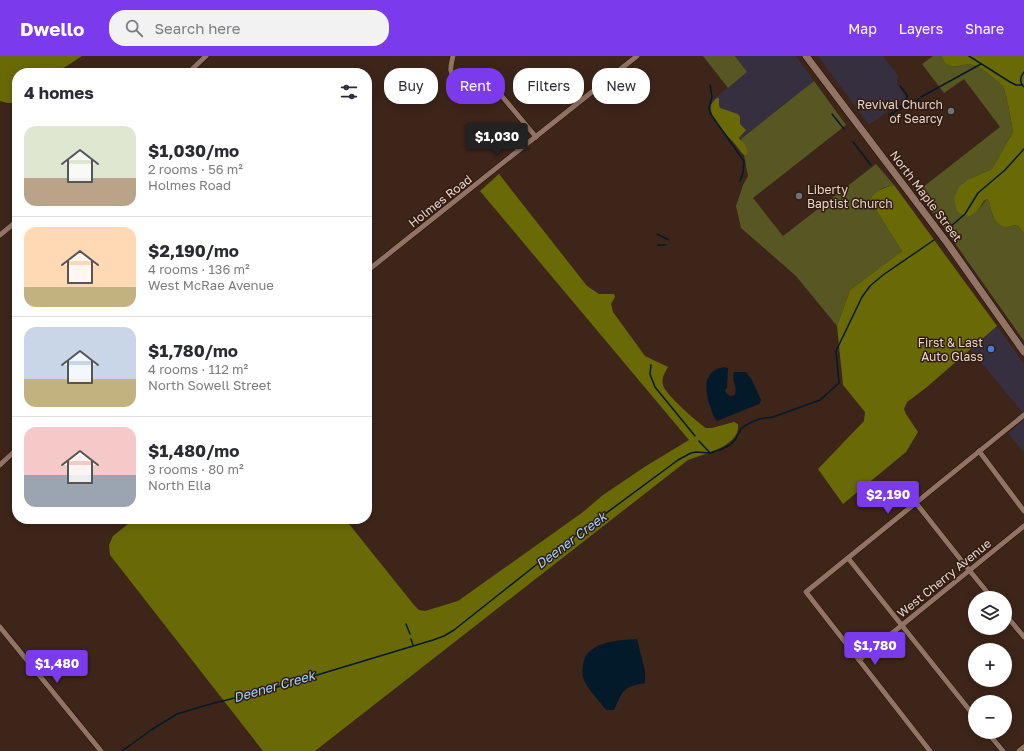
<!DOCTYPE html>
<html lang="en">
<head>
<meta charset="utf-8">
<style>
  :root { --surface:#fff; --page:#f2f2f3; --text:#2b2b33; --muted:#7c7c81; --line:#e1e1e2; --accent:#7c3aed }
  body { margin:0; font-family:"Golos Text",sans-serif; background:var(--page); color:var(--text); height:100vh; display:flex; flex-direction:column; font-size:15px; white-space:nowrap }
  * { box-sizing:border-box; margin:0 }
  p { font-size:13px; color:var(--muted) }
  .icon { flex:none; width:22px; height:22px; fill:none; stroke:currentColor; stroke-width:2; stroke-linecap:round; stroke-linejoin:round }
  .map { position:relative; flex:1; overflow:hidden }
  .details { position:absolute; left:12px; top:12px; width:360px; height:456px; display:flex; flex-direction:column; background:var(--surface); border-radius:16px; box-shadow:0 2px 10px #0003 }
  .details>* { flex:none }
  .guide { position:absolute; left:384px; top:12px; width:380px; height:36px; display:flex; gap:8px }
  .tools { position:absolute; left:968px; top:535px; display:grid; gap:8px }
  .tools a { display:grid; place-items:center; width:44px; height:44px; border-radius:50%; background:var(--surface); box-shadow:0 2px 10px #0003; font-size:20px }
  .price { position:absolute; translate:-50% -34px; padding:0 9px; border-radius:4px; background:var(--accent); color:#fff; font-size:13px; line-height:26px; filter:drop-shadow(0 1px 2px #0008) }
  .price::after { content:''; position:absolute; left:50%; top:24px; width:12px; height:9px; margin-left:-6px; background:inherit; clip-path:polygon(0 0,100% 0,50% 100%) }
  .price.active { background:#222; color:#fff }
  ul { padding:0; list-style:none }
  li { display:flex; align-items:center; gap:12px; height:100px; padding:0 12px }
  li+li { border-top:1px solid var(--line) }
  li span { display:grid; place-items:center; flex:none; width:112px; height:80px; border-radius:12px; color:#555 }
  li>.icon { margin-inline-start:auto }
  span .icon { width:48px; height:48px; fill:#fffc; stroke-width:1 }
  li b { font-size:17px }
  h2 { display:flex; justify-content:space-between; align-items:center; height:48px; padding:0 12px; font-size:17px }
  .pill { padding:0 14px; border-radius:16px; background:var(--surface); box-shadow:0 2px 10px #0003; font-size:14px; line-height:36px }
  .pill.active { background:var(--accent); color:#fff }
  header { display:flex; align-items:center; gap:24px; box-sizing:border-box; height:56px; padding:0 20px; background:var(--accent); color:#fff }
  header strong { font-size:19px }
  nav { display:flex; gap:22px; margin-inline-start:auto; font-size:14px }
  .search { width:280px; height:36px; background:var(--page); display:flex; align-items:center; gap:10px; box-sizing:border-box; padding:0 14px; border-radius:16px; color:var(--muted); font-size:15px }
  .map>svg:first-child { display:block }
  .commercial { fill:#352f40 }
  .green { fill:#565723 }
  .forest { fill:#696a06 }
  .water { fill:#031a2a }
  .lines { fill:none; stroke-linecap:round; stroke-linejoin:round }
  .stream { stroke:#031a2a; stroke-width:1.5 }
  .minor-casing { stroke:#230d03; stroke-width:6 }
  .secondary-casing { stroke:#230d03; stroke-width:8 }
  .minor { stroke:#917466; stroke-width:5 }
  .secondary { stroke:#917466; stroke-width:7 }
  .worship-dot { fill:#6b7280; stroke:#321b0f; stroke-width:1.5 }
  .shop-dot { fill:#3f7fe0; stroke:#321b0f; stroke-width:1.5 }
  .labels { text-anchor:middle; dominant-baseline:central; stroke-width:3; stroke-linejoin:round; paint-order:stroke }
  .poi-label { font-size:12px; fill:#e6d5ce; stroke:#321b0f; text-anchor:end }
  .street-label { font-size:12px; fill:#e6d5ce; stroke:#321b0f }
  .water-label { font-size:13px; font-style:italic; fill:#9cd5ff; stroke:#321b0f }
</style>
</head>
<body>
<header>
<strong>Dwello</strong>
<div class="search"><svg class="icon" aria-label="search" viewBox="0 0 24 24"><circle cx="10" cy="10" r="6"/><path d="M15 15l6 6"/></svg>Search here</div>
<nav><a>Map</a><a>Layers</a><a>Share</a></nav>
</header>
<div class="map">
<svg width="1024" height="695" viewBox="0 0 1024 695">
  <rect width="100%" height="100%" fill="#3d2519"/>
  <g class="commercial">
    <polygon points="735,0 796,0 814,25 741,83 711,45 747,16"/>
    <polygon points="818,0 883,0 898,19 897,28 906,41 869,69"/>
    <polygon points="997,270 1024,308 1024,356 1023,357 970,293"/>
    <polygon points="1024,364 1024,397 1008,377"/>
  </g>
  <g class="green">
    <polygon points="703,0 735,0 747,16 728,32"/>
    <path d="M 933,0 L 941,0 C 950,19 960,6 973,9 C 980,10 998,25 1003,31 C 1006,35 1012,68 1013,76 L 992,113 L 969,123 L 978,154 L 987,143 L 989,145 L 993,161 L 1007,171 L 1017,169 L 1024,177 L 1024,285 L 918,135 L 1000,71 L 964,23 L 944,37 L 922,8 Z"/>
    <polygon points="814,25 846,69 753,142 783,180 876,108 894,129 882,132 870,145 902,195 850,234 837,270 796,220 741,172 736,150 743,129 748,120 744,99 746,99 741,83"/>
  </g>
  <g class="forest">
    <polygon points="0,0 82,0 56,17 17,17 17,47 7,47 0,45"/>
    <path d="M 941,0 L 1024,0 L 1024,177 L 1017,169 C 1013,169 1010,171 1007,171 C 994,170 991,155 989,145 L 987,143 L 984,145 L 978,154 L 970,160 L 963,159 L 957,155 L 954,142 L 959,131 L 969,123 L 992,113 L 1013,76 C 1012,68 1006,35 1003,31 C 998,25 980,10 973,9 C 959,6 950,19 941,0 Z"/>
    <path d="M 717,42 L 719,42 L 719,49 L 720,52 L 738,58 L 740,61 L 740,68 L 746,74 L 739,82 L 745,89 L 748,96 L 746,99 L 744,99 L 741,96 C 734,84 708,65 711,49 C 712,46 715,44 717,42 Z"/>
    <path d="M 499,118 L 587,230 L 599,238 L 614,238 L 615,241 L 611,248 L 613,256 L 645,300 L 668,311 C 665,317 661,322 663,329 C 665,338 697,366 706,372 L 712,372 L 734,366 L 738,368 C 741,390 703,398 688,404 L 315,695 L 263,695 L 110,499 L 109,489 L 113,480 L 134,463 L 345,463 L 414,549 L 419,554 L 425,555 L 458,545 L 583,456 L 603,439 L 646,410 L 689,384 L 480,135 Z"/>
    <path d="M 894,129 L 997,270 L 927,331 L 907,346 L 904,353 L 906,358 L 918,376 L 906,396 L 843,448 L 818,413 L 864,365 L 865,356 L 843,329 L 837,270 L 850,234 L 902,195 L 870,145 C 875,134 883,132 894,129 Z"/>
  </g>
  <g class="water">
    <path d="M 724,311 L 728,312 L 727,332 L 725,334 L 726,337 L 730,340 L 735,339 C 738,331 731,325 734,316 L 746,316 L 752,324 L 761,344 L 759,348 L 717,365 C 713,360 712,356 710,350 C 705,334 702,315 724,311 Z"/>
    <path d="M 637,583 L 645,615 L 645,627 C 623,631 623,634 614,654 L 606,654 C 600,646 587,632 584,624 C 582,620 582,615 583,611 C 583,586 618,584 637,583 Z"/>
  </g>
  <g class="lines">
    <g class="stream">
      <polyline points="969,0 1010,26 1016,29 1022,29"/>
      <path d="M 1024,16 C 1020,21 1019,26 1024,31"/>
      <polyline points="710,29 712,41 709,52 710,57 744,105 743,117 740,125"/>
      <polyline points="921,41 981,8"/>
      <polyline points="900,51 907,43 907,39 900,30"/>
      <polyline points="832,58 844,73"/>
      <polyline points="889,59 919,43"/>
      <polyline points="853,86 871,109"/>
      <polyline points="949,172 965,158 978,137 1005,114 1024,93"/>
      <polyline points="657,178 669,184"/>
      <polyline points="658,189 666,189"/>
      <polyline points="651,309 650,318 655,331 695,380"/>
      <polyline points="699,385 710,397"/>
      <polyline points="406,568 410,578"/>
      <polyline points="411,583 413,589"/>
      <polyline points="122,695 151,674 177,658 207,649 274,632 433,584 444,580 454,574 536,509 678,404 691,397 696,396 710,397 722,393 730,389 735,384 741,373 746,369 759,363 773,361 820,344 839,327 836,295 862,241 870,230 883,219 934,184"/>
    </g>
    <defs>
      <g id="minor">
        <path d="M 453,0 C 452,5 450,11 451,15 C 453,25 464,31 473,30 C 479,29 485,24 491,27 L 536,81"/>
        <polyline points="188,17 206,0"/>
        <polyline points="0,179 17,165"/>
        <polyline points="367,215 637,0"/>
        <polyline points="979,395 1024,455"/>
        <polyline points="0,409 17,393"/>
        <polyline points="916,447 965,509 992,542"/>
        <polyline points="848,502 975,661"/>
        <polyline points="1005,558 1024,581"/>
        <polyline points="0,571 101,695"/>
        <polyline points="859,604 1024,470"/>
        <polyline points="987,676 1003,695"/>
        <polyline points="930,695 806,536 1024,359"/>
        <polyline points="1019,695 1024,691"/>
      </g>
      <polyline id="secondary" points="806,0 948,188 1024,296"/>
    </defs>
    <use href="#minor" class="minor-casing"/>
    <use href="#secondary" class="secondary-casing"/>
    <use href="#minor" class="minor"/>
    <use href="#secondary" class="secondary"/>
  </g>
  <g class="worship-dot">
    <circle cx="951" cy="55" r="4"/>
    <circle cx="799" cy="140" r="4"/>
  </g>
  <circle class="shop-dot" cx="991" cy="293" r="4"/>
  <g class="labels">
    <g class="poi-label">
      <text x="943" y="48">Revival Church<tspan x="943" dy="14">of Searcy</tspan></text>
      <text x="807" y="133" text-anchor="start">Liberty<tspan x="807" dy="14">Baptist Church</tspan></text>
      <text x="983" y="286">First &amp; Last<tspan x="983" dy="14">Auto Glass</tspan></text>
    </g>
    <g class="street-label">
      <text transform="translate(926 140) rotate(53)">North Maple Street</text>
      <text transform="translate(440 145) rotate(-38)">Holmes Road</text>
      <text transform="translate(944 522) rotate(-39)">West Cherry Avenue</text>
    </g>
    <g class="water-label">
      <text transform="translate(571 484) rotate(-37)">Deener Creek</text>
      <text transform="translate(274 630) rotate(-16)">Deener Creek</text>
    </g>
  </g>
</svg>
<div class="tools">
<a><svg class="icon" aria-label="layers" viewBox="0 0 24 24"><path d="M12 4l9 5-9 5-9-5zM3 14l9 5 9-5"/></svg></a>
<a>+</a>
<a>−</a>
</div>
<b class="price active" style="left:497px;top:101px">$1,030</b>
<b class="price" style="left:888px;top:459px">$2,190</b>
<b class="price" style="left:875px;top:610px">$1,780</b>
<b class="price" style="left:57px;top:628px">$1,480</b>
<div class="guide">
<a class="pill">Buy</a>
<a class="pill active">Rent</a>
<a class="pill">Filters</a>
<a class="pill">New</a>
</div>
<section class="details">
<h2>4 homes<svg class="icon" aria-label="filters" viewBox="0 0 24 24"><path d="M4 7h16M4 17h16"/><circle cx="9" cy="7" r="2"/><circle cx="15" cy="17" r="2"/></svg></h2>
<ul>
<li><span style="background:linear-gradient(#dfe7d0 65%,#b9a48a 0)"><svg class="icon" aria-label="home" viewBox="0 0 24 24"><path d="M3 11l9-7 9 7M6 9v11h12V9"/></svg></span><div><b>$1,030/mo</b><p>2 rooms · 56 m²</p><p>Holmes Road</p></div></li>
<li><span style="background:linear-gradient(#ffd9b3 75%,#c2b280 0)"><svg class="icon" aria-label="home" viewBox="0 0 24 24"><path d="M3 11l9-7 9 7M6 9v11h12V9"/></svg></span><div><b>$2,190/mo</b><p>4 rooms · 136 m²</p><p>West McRae Avenue</p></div></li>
<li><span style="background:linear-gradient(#c9d6e8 65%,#c2b280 0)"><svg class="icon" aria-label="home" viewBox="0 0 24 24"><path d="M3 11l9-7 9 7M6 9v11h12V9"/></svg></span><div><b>$1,780/mo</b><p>4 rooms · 112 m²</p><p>North Sowell Street</p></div></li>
<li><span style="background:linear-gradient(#f6c9c9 60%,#9aa5b1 0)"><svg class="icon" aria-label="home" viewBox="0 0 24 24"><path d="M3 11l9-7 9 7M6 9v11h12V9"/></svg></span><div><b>$1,480/mo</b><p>3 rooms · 80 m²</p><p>North Ella</p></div></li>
</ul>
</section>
</div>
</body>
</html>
